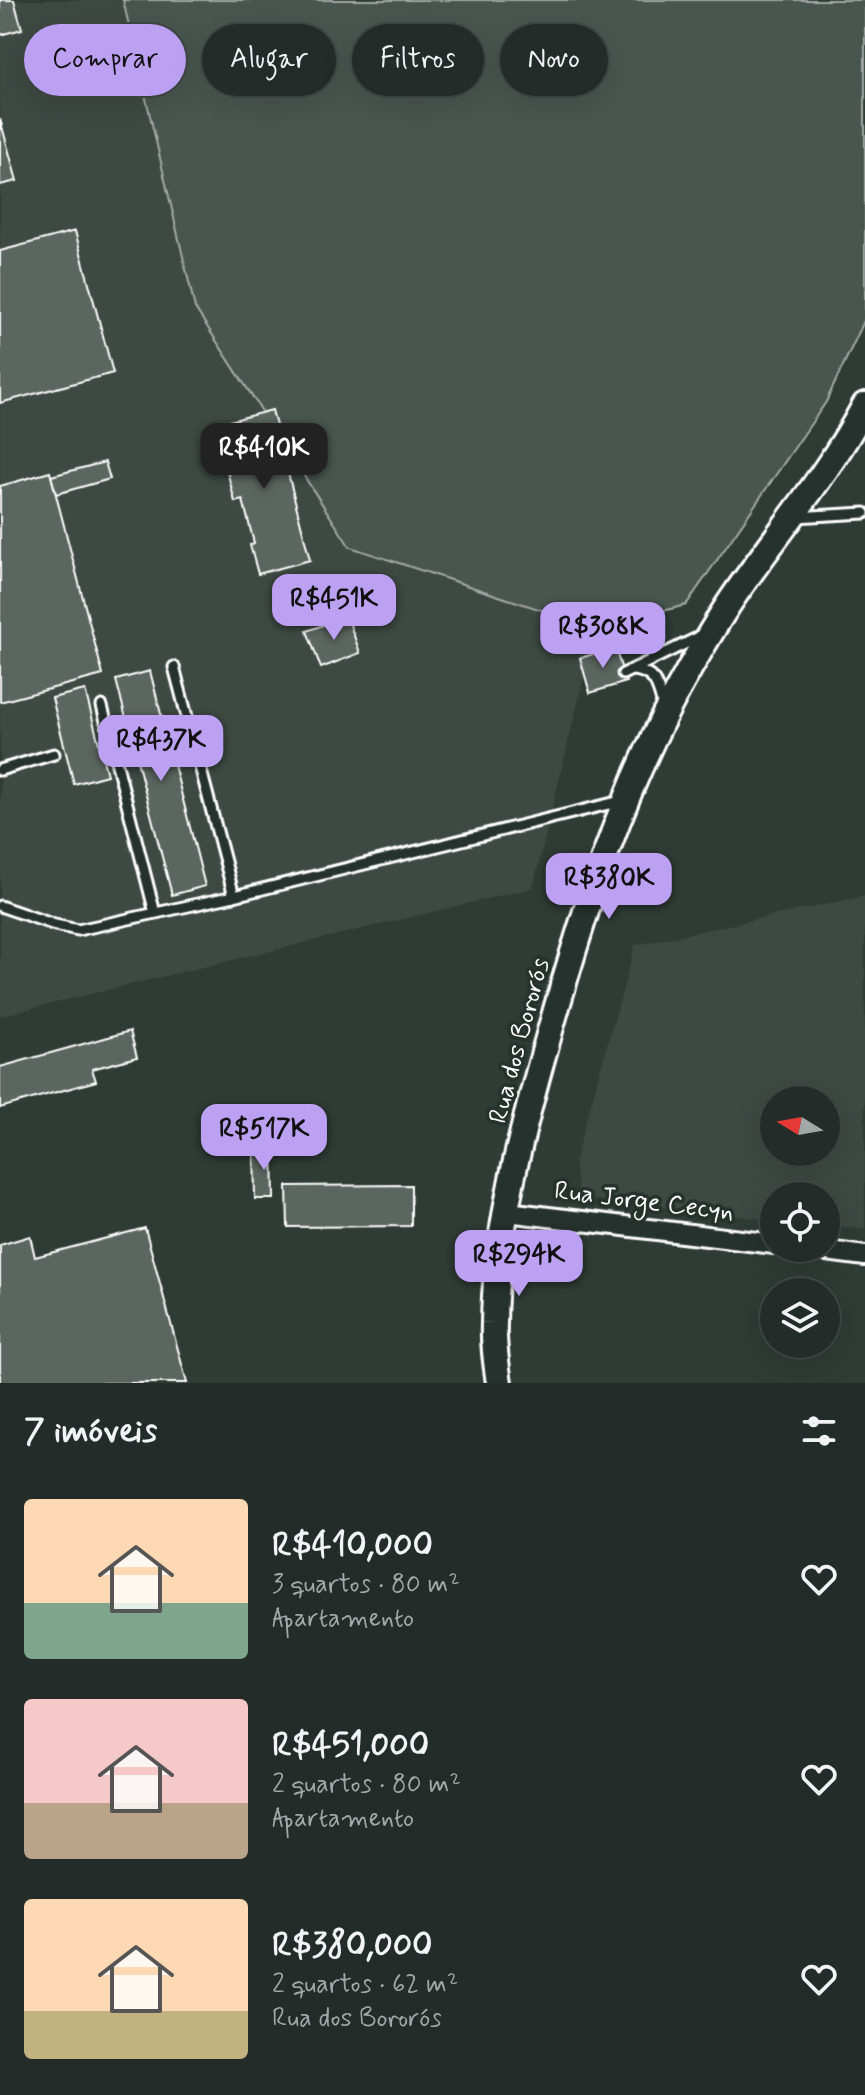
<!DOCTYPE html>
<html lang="pt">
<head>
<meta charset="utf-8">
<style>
  :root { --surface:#232c28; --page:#2f3834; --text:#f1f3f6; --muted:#a3a7a8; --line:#404845; --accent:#bca0f2 }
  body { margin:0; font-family:Mynerve,sans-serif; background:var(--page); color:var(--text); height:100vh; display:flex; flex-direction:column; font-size:30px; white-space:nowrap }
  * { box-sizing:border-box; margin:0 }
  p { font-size:26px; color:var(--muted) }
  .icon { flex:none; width:44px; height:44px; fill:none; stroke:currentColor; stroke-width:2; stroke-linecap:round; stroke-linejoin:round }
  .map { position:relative; height:1383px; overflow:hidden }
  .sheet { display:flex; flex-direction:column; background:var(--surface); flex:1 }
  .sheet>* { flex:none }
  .guide { position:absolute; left:24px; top:24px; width:818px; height:72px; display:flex; gap:16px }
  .needle { width:52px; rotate:281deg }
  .buttons { position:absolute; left:760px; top:1086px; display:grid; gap:16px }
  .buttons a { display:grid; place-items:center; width:80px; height:80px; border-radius:50%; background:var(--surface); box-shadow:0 8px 32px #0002,0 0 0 2px var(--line); font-size:40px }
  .price { position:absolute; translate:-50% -68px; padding:0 18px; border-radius:16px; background:var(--accent); color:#111; font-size:26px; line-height:52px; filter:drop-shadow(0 2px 4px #0008) }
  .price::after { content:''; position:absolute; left:50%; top:48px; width:24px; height:18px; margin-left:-12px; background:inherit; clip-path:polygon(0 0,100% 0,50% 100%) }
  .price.active { background:#222; color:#fff }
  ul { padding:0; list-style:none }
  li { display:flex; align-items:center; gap:24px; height:200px; padding:0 24px }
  li span { display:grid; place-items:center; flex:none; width:224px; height:160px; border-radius:8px; color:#555 }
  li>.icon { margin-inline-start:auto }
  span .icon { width:96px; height:96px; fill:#fffc; stroke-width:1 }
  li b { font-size:34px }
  h2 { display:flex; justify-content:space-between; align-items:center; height:96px; padding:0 24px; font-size:34px }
  .pill { padding:0 28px; border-radius:36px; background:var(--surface); box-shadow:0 8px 32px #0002,0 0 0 2px var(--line); font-size:28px; line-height:72px }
  .pill.active { background:var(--accent); color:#111 }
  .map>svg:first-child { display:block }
  .built { fill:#3c4842; fill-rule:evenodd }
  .green { fill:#4a544f; stroke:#a4aaa7; stroke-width:2 }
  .building { fill:#5b6661; stroke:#fff; stroke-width:2 }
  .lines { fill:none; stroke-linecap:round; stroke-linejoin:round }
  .lane-casing { stroke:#fff; stroke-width:15 }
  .street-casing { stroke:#fff; stroke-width:24 }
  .secondary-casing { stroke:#fff; stroke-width:30 }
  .lane { stroke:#26332d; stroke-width:9 }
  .street { stroke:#26332d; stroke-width:18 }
  .secondary { stroke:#26332d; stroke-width:24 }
  .labels { text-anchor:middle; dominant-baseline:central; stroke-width:7; stroke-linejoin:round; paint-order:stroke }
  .street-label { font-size:26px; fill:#fff; stroke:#26332d }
</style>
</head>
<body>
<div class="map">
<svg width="865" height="1383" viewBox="0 0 865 1383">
  <rect width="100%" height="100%" fill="#2f3b35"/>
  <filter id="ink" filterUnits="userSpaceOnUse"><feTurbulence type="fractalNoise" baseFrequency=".0125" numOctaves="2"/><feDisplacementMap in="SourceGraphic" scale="16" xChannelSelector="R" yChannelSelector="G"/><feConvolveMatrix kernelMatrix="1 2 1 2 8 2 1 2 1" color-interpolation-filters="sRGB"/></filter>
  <g filter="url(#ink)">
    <g class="built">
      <polygon points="0,0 123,0 195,308 350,547 596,628 533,888 0,1016"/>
      <path d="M 865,896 L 865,1230 L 826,1225 L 826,1196 L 774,1196 L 774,1220 L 579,1198 L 574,1163 L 635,945 ZM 774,1100 L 826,1100 L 826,1152 L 774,1152 Z"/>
    </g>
    <polygon class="green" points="123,0 865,0 865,319 826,402 686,605 596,628 350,547 195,308"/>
    <g class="building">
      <polygon points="0,0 14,0 22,29 0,35"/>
      <polygon points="0,119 17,181 0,185"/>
      <polygon points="75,231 113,373 0,403 0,251"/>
      <polygon points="272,410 310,560 258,574 250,545 254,543 243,500 235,502 220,443 226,441 222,423"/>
      <polygon points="105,462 110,479 56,494 51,476"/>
      <polygon points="50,472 103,675 0,702 0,486"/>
      <polygon points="347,616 360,653 321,668 307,631"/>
      <polygon points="615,648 626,682 590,693 580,658"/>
      <polygon points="150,671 205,886 172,895 116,680"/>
      <polygon points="85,690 107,775 74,784 52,698"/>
      <polygon points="130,1031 137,1057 92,1069 96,1081 0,1108 0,1067"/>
      <polygon points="254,1144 273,1144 274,1199 255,1199"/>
      <polygon points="411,1185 411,1226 288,1227 287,1186"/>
      <polygon points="145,1228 187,1383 0,1383 0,1245 30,1236 35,1257"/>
    </g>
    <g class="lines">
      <defs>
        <g id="lane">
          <polyline points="795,517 865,513"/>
          <polyline points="174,667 234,896"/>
          <path d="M 633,670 C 655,672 658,686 663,706"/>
          <polyline points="623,674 703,635"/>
          <polyline points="102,706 155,913"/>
          <polyline points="0,770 54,754"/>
          <polyline points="0,906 55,925 78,930 234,896 621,801"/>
        </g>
        <g id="street">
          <polyline points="507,1212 774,1244"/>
          <polyline points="803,1248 865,1256"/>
        </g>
        <path id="secondary" d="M 499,1383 C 496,1363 493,1343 494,1323 C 495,1231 523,1126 548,1038 C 584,910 624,782 691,666 C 704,644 717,621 732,599 C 776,534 828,475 865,405"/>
      </defs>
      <use href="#lane" class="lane-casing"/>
      <use href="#street" class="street-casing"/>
      <use href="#secondary" class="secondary-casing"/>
      <use href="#lane" class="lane"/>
      <use href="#street" class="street"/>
      <use href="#secondary" class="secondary"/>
    </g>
  </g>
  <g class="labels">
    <g class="street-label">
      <text transform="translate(520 1041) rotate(-75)">Rua dos Bororós</text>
      <text transform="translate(644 1202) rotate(7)">Rua Jorge Cecyn</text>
    </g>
  </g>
</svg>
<div class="buttons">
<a><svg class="needle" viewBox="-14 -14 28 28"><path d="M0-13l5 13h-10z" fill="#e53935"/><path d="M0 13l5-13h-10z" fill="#a3a7a8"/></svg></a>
<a><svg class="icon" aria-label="locate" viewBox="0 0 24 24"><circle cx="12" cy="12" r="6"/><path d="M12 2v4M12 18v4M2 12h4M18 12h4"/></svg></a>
<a><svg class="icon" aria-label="layers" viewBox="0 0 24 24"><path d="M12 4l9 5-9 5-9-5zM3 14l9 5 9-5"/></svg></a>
</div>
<b class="price active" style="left:264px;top:491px">R$410K</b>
<b class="price" style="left:334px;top:642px">R$451K</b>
<b class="price" style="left:603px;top:670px">R$308K</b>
<b class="price" style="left:161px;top:783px">R$437K</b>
<b class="price" style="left:609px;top:921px">R$380K</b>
<b class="price" style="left:264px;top:1172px">R$517K</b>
<b class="price" style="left:519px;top:1298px">R$294K</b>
<div class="guide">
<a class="pill active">Comprar</a>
<a class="pill">Alugar</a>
<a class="pill">Filtros</a>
<a class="pill">Novo</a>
</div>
</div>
<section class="sheet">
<h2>7 imóveis<svg class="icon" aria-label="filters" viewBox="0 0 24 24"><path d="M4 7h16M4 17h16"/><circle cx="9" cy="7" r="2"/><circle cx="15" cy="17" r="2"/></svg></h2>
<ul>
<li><span style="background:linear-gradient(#ffd9b3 65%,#7fa58c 0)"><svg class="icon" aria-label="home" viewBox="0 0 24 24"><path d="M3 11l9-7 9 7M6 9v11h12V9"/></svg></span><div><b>R$410,000</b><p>3 quartos · 80 m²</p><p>Apartamento</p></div><svg class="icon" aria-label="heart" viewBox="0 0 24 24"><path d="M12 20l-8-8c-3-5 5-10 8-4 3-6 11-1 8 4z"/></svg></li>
<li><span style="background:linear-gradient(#f6c9c9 65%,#b9a48a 0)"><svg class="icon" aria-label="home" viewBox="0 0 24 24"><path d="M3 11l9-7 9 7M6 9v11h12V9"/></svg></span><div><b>R$451,000</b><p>2 quartos · 80 m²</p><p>Apartamento</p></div><svg class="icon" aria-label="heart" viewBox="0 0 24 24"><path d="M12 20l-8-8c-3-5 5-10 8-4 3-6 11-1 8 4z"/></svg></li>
<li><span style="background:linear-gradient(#ffd9b3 70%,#c2b280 0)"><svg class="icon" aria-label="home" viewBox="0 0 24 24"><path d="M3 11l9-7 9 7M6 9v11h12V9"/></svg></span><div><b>R$380,000</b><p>2 quartos · 62 m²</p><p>Rua dos Bororós</p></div><svg class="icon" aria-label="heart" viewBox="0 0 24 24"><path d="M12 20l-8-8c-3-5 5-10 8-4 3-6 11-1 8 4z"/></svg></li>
</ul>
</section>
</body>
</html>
